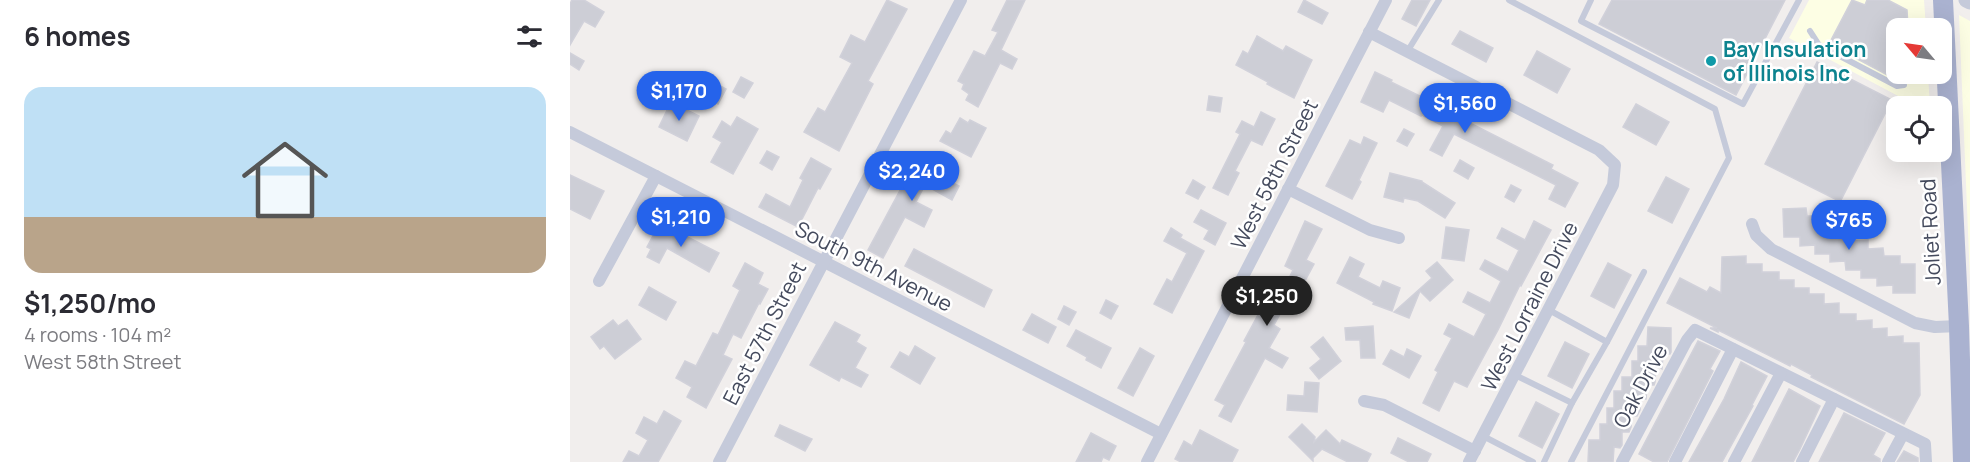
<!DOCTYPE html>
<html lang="en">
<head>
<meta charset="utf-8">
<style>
  :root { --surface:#fff; --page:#f7f7f7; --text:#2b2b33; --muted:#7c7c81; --line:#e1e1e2; --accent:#2563eb }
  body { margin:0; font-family:Manrope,sans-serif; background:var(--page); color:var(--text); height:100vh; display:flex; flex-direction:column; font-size:22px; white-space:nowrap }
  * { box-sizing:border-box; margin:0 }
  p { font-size:20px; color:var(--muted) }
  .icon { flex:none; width:33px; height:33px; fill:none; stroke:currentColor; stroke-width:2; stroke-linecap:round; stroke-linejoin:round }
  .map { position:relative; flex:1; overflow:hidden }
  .sheet { display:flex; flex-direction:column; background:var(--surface); width:570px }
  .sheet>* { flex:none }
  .needle { width:39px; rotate:299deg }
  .controls { position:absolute; left:1316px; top:18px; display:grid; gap:12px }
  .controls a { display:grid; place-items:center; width:66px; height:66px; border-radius:12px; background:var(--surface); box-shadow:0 6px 24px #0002; font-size:30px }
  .price { position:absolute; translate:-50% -51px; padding:0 14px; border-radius:21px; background:var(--accent); color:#fff; font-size:20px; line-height:39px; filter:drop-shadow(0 2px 3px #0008) }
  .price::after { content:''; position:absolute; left:50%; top:36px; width:18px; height:14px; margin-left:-9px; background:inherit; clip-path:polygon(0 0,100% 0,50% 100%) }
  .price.current { background:#222; color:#fff }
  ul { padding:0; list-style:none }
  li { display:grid; align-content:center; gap:12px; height:318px; padding:0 24px }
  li+li { border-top:2px solid var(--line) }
  li span { display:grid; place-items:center; height:186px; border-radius:18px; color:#555 }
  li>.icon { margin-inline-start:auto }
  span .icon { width:108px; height:108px; fill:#fffc; stroke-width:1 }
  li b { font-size:26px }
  h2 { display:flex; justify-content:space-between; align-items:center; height:72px; padding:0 24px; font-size:26px }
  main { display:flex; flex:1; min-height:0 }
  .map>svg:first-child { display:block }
  .commercial { fill:#fdfee4 }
  .building { fill:#cdced6; stroke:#d1d1da; stroke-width:1.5 }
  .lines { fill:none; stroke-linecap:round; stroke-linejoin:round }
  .service { stroke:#c5cada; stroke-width:6 }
  .minor { stroke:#c5cada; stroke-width:12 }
  .tertiary { stroke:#c5cada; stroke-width:15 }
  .primary { stroke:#aab2d0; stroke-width:20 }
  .culture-dot { fill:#0f9aa8; stroke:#fff; stroke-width:2 }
  .labels { text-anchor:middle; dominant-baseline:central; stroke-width:5; stroke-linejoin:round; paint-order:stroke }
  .culture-label { font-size:21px; font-weight:bold; fill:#0d838f; stroke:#fff; text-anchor:start }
  .street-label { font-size:21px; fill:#444a5d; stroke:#fff }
</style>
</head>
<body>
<main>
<section class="sheet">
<h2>6 homes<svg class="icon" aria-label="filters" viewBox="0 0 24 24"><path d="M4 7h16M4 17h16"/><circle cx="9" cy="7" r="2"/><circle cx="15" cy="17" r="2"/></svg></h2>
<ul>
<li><span style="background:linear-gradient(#bfe0f5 70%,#b9a48a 0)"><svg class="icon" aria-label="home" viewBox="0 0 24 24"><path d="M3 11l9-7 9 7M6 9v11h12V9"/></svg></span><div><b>$1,250/mo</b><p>4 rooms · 104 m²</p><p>West 58th Street</p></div></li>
</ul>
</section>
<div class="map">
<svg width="1400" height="462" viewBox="0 0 1400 462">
  <rect width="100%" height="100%" fill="#f1eeed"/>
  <g class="commercial">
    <polygon points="1239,0 1354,0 1356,28 1326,28 1326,74 1358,74 1360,106 1347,106 1219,38"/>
    <polygon points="1389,15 1400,21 1400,280"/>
  </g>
  <g class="building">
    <polygon points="2,0 14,0 34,12 25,27 14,21 0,45 0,4"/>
    <polygon points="317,0 337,9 298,81 303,84 269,151 234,132 248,108 255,112 282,63 270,57 281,35 295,42"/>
    <polygon points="437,0 455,0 431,50 447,59 442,69 430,63 408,107 396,100 399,94 392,89 394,84 388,81 404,51 415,56 428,32 422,30"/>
    <polygon points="734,0 758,13 752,24 728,12"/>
    <polygon points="842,0 860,0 846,26 832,19"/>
    <polygon points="1042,0 1215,0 1166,95 1029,24"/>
    <polygon points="1282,0 1295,5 1297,0 1318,0 1337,10 1338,28 1326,28 1326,71 1323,78 1259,44"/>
    <polygon points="890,31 923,48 916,62 882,44"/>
    <polygon points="687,36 713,51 716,46 742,60 724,98 697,84 698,82 666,65 673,51 678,54"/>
    <polygon points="967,51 1000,69 987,93 954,75"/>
    <polygon points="0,53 14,61 9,70 0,64"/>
    <polygon points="1247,62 1322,100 1271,200 1267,200 1195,164"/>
    <polygon points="805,72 822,80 821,82 891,116 890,118 983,165 981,169 1008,183 995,207 979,199 986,185 884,134 872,156 860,150 873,126 852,115 851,116 819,100 813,112 791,102"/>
    <polygon points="171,77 183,83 174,98 163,92"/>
    <polygon points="145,83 156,89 148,104 136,98"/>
    <polygon points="639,96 652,98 650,112 637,110"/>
    <polygon points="101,102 129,116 117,141 89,127"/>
    <polygon points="1066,104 1099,122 1086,145 1053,127"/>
    <polygon points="691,112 705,119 692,145 681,140 665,171 669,173 658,195 643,188 670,134 666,132 672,121 684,127"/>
    <polygon points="167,117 188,129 163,174 141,162 152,142 143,137 152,121 161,127"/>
    <polygon points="390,118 398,123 400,120 416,128 401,157 370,141 376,131 381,134"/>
    <polygon points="834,129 844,134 837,146 827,141"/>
    <polygon points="794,137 807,143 789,180 791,182 782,199 756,186 780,140 791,145"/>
    <polygon points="197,151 209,157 202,170 190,163"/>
    <polygon points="349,155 376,170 372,177 389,186 382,200 355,185 346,202 362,210 354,227 335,217 313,258 298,250"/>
    <polygon points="241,158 261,169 250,189 248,188 228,227 189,207 196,194 220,207 233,180 230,178"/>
    <polygon points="890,160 904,168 898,179 884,171"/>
    <polygon points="820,173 852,181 852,182 885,203 875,218 848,201 834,198 833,202 814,197"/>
    <polygon points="0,175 34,191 20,219 0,209"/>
    <polygon points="1096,177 1119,189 1102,223 1078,211"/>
    <polygon points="623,180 635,187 628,199 616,193"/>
    <polygon points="941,185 951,190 944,202 935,197"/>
    <polygon points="1236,208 1237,216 1251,216 1251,224 1267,224 1267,233 1282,232 1282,241 1298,240 1298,249 1313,248 1314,256 1330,256 1330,264 1345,264 1345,293 1323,293 1323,285 1307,286 1307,278 1291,278 1291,270 1276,270 1275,261 1260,262 1260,254 1245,254 1245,245 1230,246 1230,237 1214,237 1213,209"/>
    <polygon points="631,210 656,223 645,245 634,239 639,230 624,222"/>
    <polygon points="735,221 752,229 736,260 744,264 729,292 724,289 704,325 710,329 699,348 718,358 712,368 695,358 661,422 649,416 655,405 645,400 676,342 674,341 703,287 712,292 723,270 715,266"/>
    <polygon points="964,221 981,230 951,286 950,285 928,330 897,387 884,381 869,411 853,403 868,372 865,370 882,338 874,334 879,324 904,337 916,314 893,302 898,292 920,303 931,281 910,269 915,260 938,272 949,250 927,238 932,228 955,240"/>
    <polygon points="90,223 149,253 139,272 97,248 89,263 77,257 81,249 77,247"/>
    <polygon points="876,227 899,230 894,261 872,258"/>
    <polygon points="601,228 612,235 610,238 634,251 602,313 584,304 597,279 602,282 617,253 594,241"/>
    <polygon points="344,249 422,290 414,307 335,266"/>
    <polygon points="1176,256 1176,264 1192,264 1192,272 1209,272 1209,280 1224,280 1224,288 1239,288 1239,294 1254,294 1254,304 1269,303 1269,314 1286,314 1286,321 1302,320 1302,329 1317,328 1317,337 1333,336 1333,343 1349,343 1350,395 1334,424 1241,377 1242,375 1221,364 1220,366 1148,330 1148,332 1140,328 1147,328 1097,303 1110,278 1137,292 1140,287 1151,293 1152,257"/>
    <polygon points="780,257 794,264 788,277 810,288 813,281 830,288 822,311 803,304 804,302 767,283"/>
    <polygon points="867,262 883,280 860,301 850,291 839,318 824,312 862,278 856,271"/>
    <polygon points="175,263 193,273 188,284 198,289 190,304 189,303 171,338 163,334 153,355 162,359 136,408 117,397 122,387 106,378 115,361 126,366 143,333 148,335 170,290 163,286"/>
    <polygon points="1038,263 1061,275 1044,308 1021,296"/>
    <polygon points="79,287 106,302 96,320 69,305"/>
    <polygon points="536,300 548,306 541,319 530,313"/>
    <polygon points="494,306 506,312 499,325 488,319"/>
    <polygon points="462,314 486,327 478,343 453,330"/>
    <polygon points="43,320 48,326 57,320 71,339 45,359 34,346 30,349 21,337"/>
    <polygon points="265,322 290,335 286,342 296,348 285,368 298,375 291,387 271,377 269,381 240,365"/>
    <polygon points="803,326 805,358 791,358 790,340 776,340 775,328"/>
    <polygon points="1078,327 1101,328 1101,352 1100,354 1093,354 1092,369 1086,365 1085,382 1084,385 1077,385 1076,399 1071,399 1070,410 1067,416 1062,416 1061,427 1059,432 1052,432 1052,445 1050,448 1044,447 1043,462 1018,462 1019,440 1030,440 1030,424 1037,424 1037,408 1044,408 1044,391 1052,391 1052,377 1062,377 1062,361 1068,361 1068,346 1077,346"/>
    <polygon points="506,330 541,348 531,368 516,360 517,357 497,346"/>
    <polygon points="753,337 771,361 749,379 740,368 751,359 741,347"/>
    <polygon points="1128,341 1150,351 1140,369 1143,371 1097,462 1084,462 1069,454"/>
    <polygon points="995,342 1019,354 1002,388 978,376"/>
    <polygon points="345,346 365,358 350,384 321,367 330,352 339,357"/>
    <polygon points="570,348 584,356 563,396 548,388"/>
    <polygon points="837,349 851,356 839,378 813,364 821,350 834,357"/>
    <polygon points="1171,362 1197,376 1182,405 1183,406 1152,462 1119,462 1154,399"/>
    <polygon points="735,382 749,383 747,412 717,410 718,395 734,396"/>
    <polygon points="1219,389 1250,406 1230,449 1223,462 1182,462"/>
    <polygon points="966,402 989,414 972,448 949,436"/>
    <polygon points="94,411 111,421 88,462 53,462 59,451 69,456 78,440 66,433 74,417 87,424"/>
    <polygon points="1274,413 1315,433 1303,455 1310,459 1310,462 1249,462"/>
    <polygon points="732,424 745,437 744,442 756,430 770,444 772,440 801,454 797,462 778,462 752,449 743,458 743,461 719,437"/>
    <polygon points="210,425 242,439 235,451 205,436"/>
    <polygon points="630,430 668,450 662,462 611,462 605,459 614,441 622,446"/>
    <polygon points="521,433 546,446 539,460 533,457 531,462 506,462"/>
    <polygon points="828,438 861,454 857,462 839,462 821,453"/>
    <polygon points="1334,451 1348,458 1348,462 1327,462"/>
  </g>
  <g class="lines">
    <g class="service">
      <polyline points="939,0 1145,109 1159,158 1001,462"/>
      <polyline points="1021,0 1011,21 1173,104 1229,0"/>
      <polyline points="1240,31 1249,45 1327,86 1334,85"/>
      <polyline points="837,52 869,0"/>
      <polyline points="979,310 1037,342 1074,272"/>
      <polyline points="945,375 1002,403"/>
      <polyline points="913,436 963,462"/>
      <polyline points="974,462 1002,403 1037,342"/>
    </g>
    <g class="minor">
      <polyline points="799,32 1029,150 1045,165 1043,185 899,462"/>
      <polyline points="0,132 591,434"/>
      <polyline points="718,189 800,230 829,238"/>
      <polyline points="1182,224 1186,235 1201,249 1345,323 1365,327 1389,326"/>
      <polyline points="29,281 86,176"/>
      <polyline points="794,401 814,405 905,451"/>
      <polyline points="149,462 391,0"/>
      <polyline points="577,462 816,0"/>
      <polyline points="1052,462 1117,340 1125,330 1355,444 1356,462"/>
      <polyline points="1105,462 1163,349"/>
      <polyline points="1164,462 1211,373"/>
      <polyline points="1232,462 1264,399"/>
      <polyline points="1318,462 1333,434"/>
    </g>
    <polyline class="tertiary" points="1396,0 1400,2"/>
    <polyline class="primary" points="1373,0 1389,326 1393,462"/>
  </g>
  <circle class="culture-dot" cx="1141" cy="61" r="6"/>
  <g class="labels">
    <g class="culture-label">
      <text x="1153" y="49">Bay Insulation<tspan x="1153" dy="24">of Illinois Inc</tspan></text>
    </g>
    <g class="street-label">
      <text transform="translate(704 174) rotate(-63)">West 58th Street</text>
      <text transform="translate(1360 232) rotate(-93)">Joliet Road</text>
      <text transform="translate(304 266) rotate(27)">South 9th Avenue</text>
      <text transform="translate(959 306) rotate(-63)">West Lorraine Drive</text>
      <text transform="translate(194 333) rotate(-63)">East 57th Street</text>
      <text transform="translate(1070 386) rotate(-62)">Oak Drive</text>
    </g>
  </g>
</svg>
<div class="controls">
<a><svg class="needle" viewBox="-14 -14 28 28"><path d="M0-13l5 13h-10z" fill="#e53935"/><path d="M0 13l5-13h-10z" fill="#7c7c81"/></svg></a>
<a><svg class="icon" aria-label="locate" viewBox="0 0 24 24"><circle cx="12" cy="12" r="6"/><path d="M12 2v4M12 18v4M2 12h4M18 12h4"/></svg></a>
</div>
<b class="price" style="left:109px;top:122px">$1,170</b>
<b class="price" style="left:895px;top:134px">$1,560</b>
<b class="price" style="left:342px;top:202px">$2,240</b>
<b class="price" style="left:111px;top:248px">$1,210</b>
<b class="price" style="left:1279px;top:251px">$765</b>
<b class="price current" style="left:697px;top:327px">$1,250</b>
</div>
</main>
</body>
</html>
